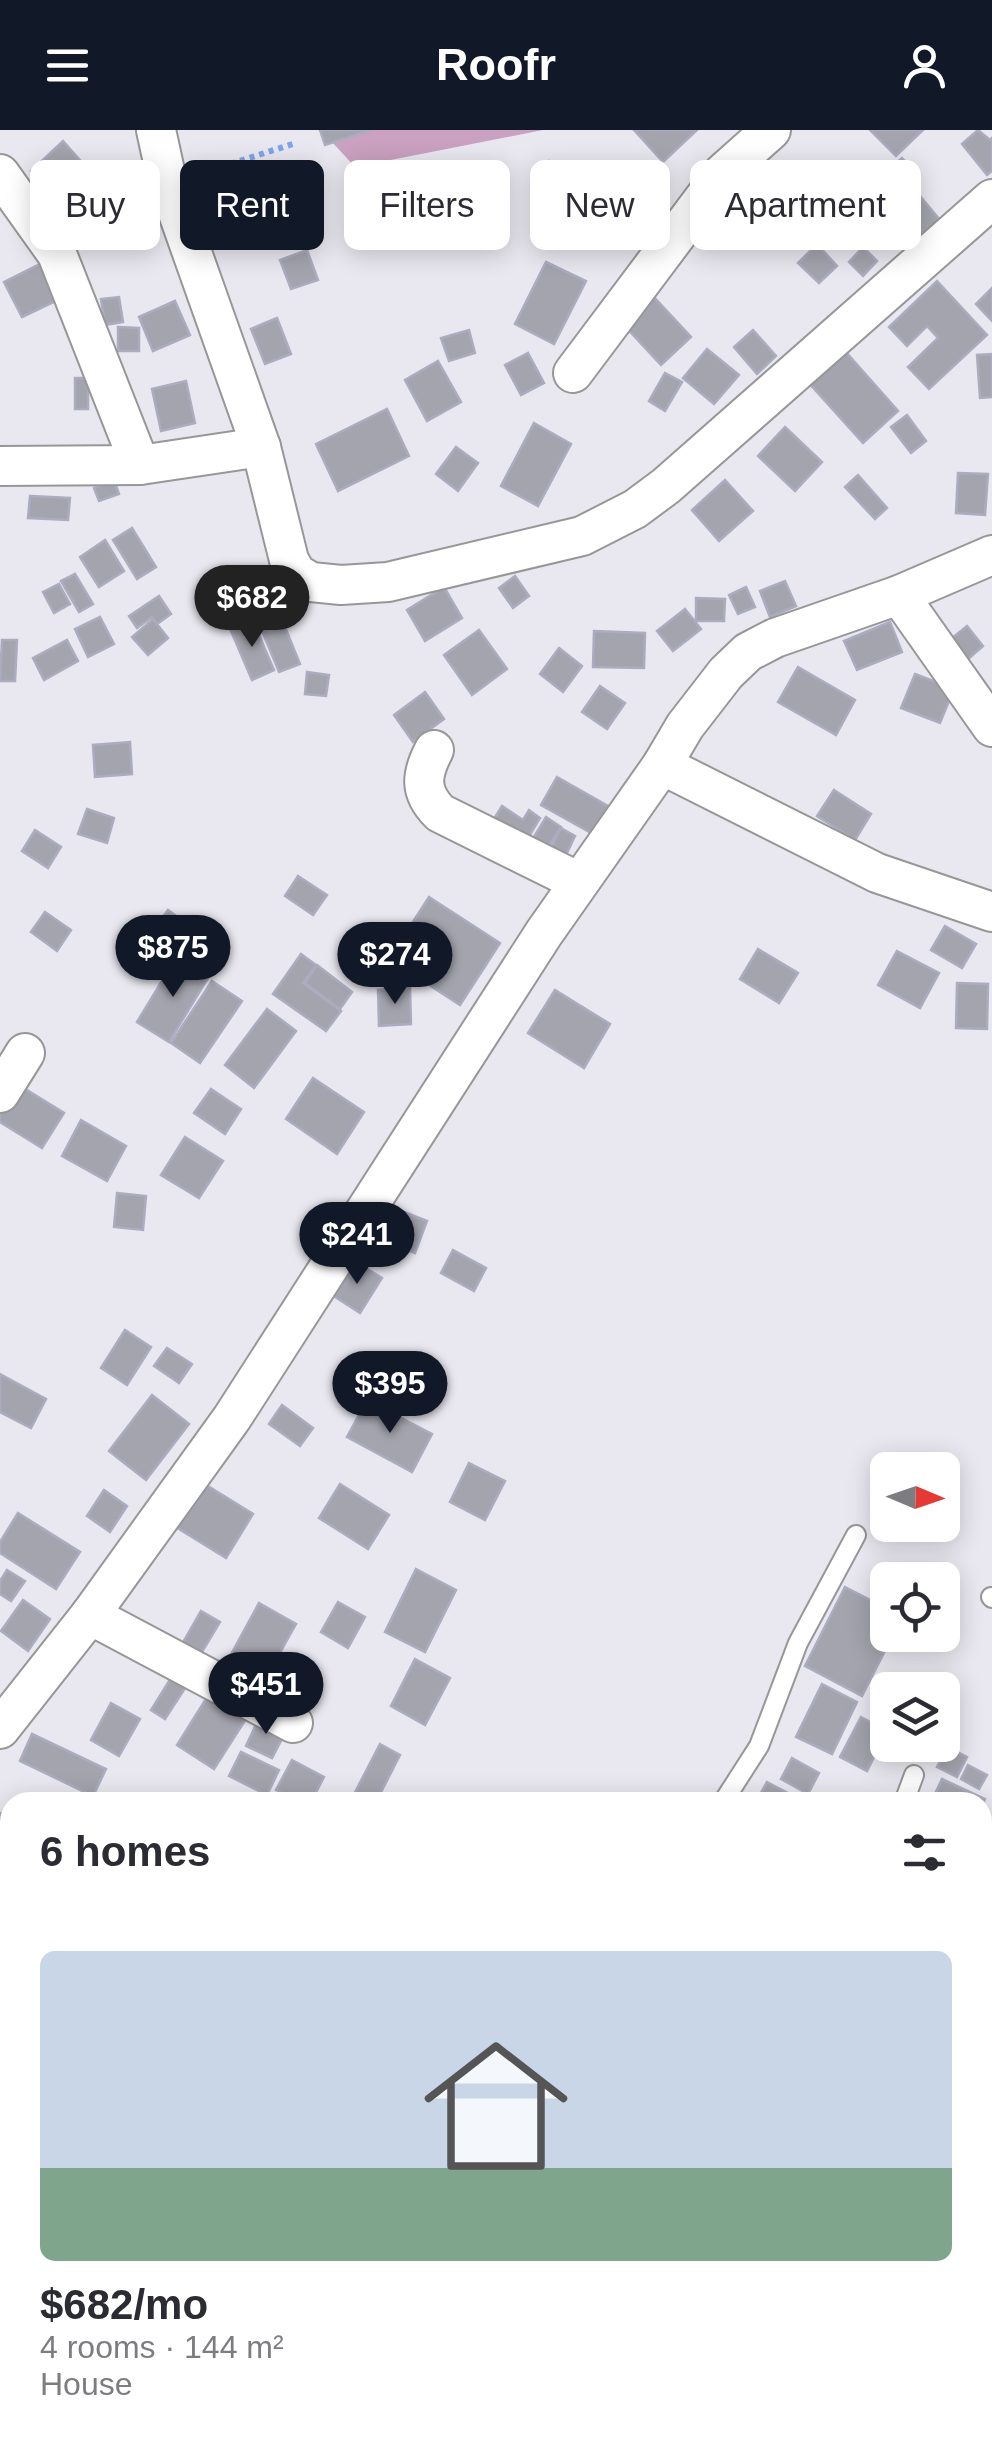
<!DOCTYPE html>
<html lang="en">
<head>
<meta charset="utf-8">
<style>
  :root { --surface:#fff; --page:#f7f7f7; --text:#2b2b33; --muted:#7c7c81; --accent:#111827 }
  body { margin:0; font-family:Arial,sans-serif; background:var(--page); color:var(--text); height:100vh; display:flex; flex-direction:column; font-size:38px; white-space:nowrap }
  * { box-sizing:border-box; margin:0 }
  p { font-size:32px; color:var(--muted) }
  .icon { flex:none; width:55px; height:55px; fill:none; stroke:currentColor; stroke-width:2; stroke-linecap:round; stroke-linejoin:round }
  .map { position:relative; flex:1; overflow:hidden }
  .panel { position:absolute; left:0px; top:1662px; width:992px; height:672px; display:flex; flex-direction:column; background:var(--surface); border-radius:30px 30px 0 0; box-shadow:0 5px 25px #0003 }
  .panel>* { flex:none }
  .hud { position:absolute; left:30px; top:30px; width:932px; height:90px; display:flex; gap:20px }
  .needle { width:65px; rotate:92deg }
  .fabs { position:absolute; left:870px; top:1322px; display:grid; gap:20px }
  .fabs a { display:grid; place-items:center; width:90px; height:90px; border-radius:15px; background:var(--surface); box-shadow:0 5px 25px #0003; font-size:50px }
  .price { position:absolute; translate:-50% -85px; padding:0 22px; border-radius:35px; background:var(--accent); color:#fff; font-size:32px; line-height:65px; filter:drop-shadow(0 2px 5px #0008) }
  .price::after { content:''; position:absolute; left:50%; top:60px; width:30px; height:22px; margin-left:-15px; background:inherit; clip-path:polygon(0 0,100% 0,50% 100%) }
  .price.on { background:#222; color:#fff }
  ul { padding:0; list-style:none }
  li { display:grid; align-content:center; gap:20px; height:530px; padding:0 40px }
  li span { display:grid; place-items:center; height:310px; border-radius:15px; color:#555 }
  li>.icon { margin-inline-start:auto }
  span .icon { width:180px; height:180px; fill:#fffc; stroke-width:1 }
  li b { font-size:42px }
  h2 { display:flex; justify-content:space-between; align-items:center; height:120px; padding:0 40px; font-size:42px }
  .tag { padding:0 35px; border-radius:15px; background:var(--surface); box-shadow:0 5px 25px #0003; font-size:35px; line-height:90px }
  .tag.on { background:var(--accent); color:#fff }
  header { display:flex; justify-content:space-between; align-items:center; height:130px; padding:0 40px; background:var(--accent); color:#fff; font-size:45px; font-weight:700 }
  .map>svg:first-child { display:block }
  .forest { fill:#caa1c0 }
  .building { fill:#a4a4ae; stroke:#acacc0; stroke-width:2.5 }
  .lines { fill:none; stroke-linecap:round; stroke-linejoin:round }
  .service-casing { stroke:#979797; stroke-width:22 }
  .minor-casing { stroke:#979797; stroke-width:42 }
  .primary-casing { stroke:#2b128b; stroke-width:60 }
  .path { stroke:#7ea5ea; stroke-width:6; stroke-dasharray:5 5; stroke-linecap:butt }
  .service { stroke:#fff; stroke-width:18 }
  .minor { stroke:#fff; stroke-width:38 }
  .primary { stroke:#b2abf2; stroke-width:55 }
</style>
</head>
<body>
<header><svg class="icon" aria-label="menu" viewBox="0 0 24 24"><path d="M4 6h16M4 12h16M4 18h16"/></svg>Roofr<svg class="icon" aria-label="person" viewBox="0 0 24 24"><circle cx="12" cy="8" r="4"/><path d="M4 21q1-7 8-7t8 7"/></svg></header>
<div class="map">
<svg width="992" height="2334" viewBox="0 0 992 2334">
  <rect width="100%" height="100%" fill="#e9e8f0"/>
  <polygon class="forest" points="321,0 543,0 355,37"/>
  <g class="building">
    <polygon points="320,0 371,0 325,15"/>
    <polygon points="634,0 697,0 663,32"/>
    <polygon points="870,0 923,0 896,26"/>
    <polygon points="978,0 990,10 992,8 992,41 987,45 962,14"/>
    <polygon points="63,11 85,36 53,65 31,41"/>
    <polygon points="902,28 912,39 898,53 887,41"/>
    <polygon points="549,31 585,43 573,81 537,69"/>
    <polygon points="910,54 940,90 907,117 878,81"/>
    <polygon points="620,79 635,94 621,108 606,93"/>
    <polygon points="817,114 837,136 819,153 798,133"/>
    <polygon points="863,117 877,131 863,146 849,132"/>
    <polygon points="307,120 318,150 291,159 280,130"/>
    <polygon points="546,132 586,151 554,214 515,194"/>
    <polygon points="40,134 58,170 22,187 4,152"/>
    <polygon points="937,151 987,205 929,259 908,237 938,208 927,196 907,216 889,197"/>
    <polygon points="992,158 992,191 976,174"/>
    <polygon points="653,166 691,207 661,235 623,194"/>
    <polygon points="119,167 123,192 105,195 101,169"/>
    <polygon points="175,171 190,205 153,221 139,187"/>
    <polygon points="277,188 291,224 265,234 251,199"/>
    <polygon points="118,197 139,198 139,221 118,221"/>
    <polygon points="469,200 475,223 449,231 441,208"/>
    <polygon points="753,200 776,226 757,244 734,217"/>
    <polygon points="707,219 739,245 714,274 683,248"/>
    <polygon points="845,221 898,281 863,313 809,253"/>
    <polygon points="528,223 544,253 521,265 505,235"/>
    <polygon points="992,224 992,267 980,268 977,225"/>
    <polygon points="438,231 461,272 427,291 405,250"/>
    <polygon points="665,243 682,252 665,281 649,271"/>
    <rect x="75" y="248" width="13" height="31"/>
    <polygon points="186,251 195,293 161,301 152,259"/>
    <polygon points="387,279 409,326 338,361 316,314"/>
    <polygon points="907,285 926,311 911,323 891,297"/>
    <polygon points="534,293 571,314 538,376 501,356"/>
    <polygon points="785,297 822,332 795,361 758,326"/>
    <polygon points="456,317 478,333 458,361 436,344"/>
    <polygon points="958,343 988,344 985,385 956,383"/>
    <polygon points="858,345 887,378 875,389 845,357"/>
    <polygon points="114,350 119,364 99,371 94,358"/>
    <polygon points="725,350 753,381 719,411 692,380"/>
    <polygon points="30,366 70,368 68,390 28,388"/>
    <polygon points="132,398 156,437 137,449 113,410"/>
    <polygon points="105,410 124,441 99,457 80,427"/>
    <polygon points="75,444 93,474 79,482 61,451"/>
    <polygon points="515,446 529,466 513,478 499,458"/>
    <polygon points="785,451 796,476 770,487 760,461"/>
    <polygon points="59,454 70,474 54,483 43,462"/>
    <polygon points="444,457 462,488 425,511 407,480"/>
    <polygon points="746,457 755,477 738,484 729,465"/>
    <polygon points="159,466 171,484 157,494 152,487 137,498 129,486"/>
    <polygon points="696,468 725,469 724,491 696,491"/>
    <polygon points="685,479 701,499 673,521 657,501"/>
    <polygon points="279,482 300,534 279,542 258,491"/>
    <polygon points="100,487 114,514 88,527 75,499"/>
    <polygon points="153,489 168,508 148,525 132,507"/>
    <polygon points="253,491 274,540 252,550 231,501"/>
    <polygon points="890,492 902,522 857,540 844,511"/>
    <polygon points="967,496 983,516 967,530 951,509"/>
    <polygon points="479,500 507,539 472,565 444,525"/>
    <polygon points="594,501 645,503 644,538 593,537"/>
    <polygon points="2,510 17,510 15,551 0,551"/>
    <polygon points="67,510 78,531 44,550 33,528"/>
    <polygon points="559,518 582,536 563,562 540,544"/>
    <polygon points="798,537 855,570 836,605 778,572"/>
    <polygon points="307,542 329,545 326,566 305,564"/>
    <polygon points="915,544 954,559 940,593 901,578"/>
    <polygon points="600,556 625,573 607,599 582,582"/>
    <polygon points="425,562 444,589 413,612 394,585"/>
    <polygon points="130,612 132,644 95,647 93,615"/>
    <polygon points="557,647 608,676 593,704 541,675"/>
    <polygon points="834,660 871,684 855,710 817,686"/>
    <polygon points="502,676 523,690 529,680 540,688 525,713 492,692"/>
    <polygon points="87,679 114,688 107,713 78,704"/>
    <polygon points="546,687 561,697 547,719 532,710"/>
    <polygon points="561,698 575,706 564,729 549,722"/>
    <polygon points="35,700 61,717 48,738 22,721"/>
    <polygon points="298,746 327,765 313,785 285,766"/>
    <polygon points="429,767 500,813 460,875 389,829"/>
    <polygon points="168,780 191,797 173,823 149,805"/>
    <polygon points="45,782 71,800 57,821 31,802"/>
    <polygon points="945,796 976,814 962,838 931,820"/>
    <polygon points="758,819 798,843 779,873 740,849"/>
    <polygon points="897,821 939,843 920,878 878,855"/>
    <polygon points="301,824 316,835 303,853 341,881 326,901 273,864"/>
    <polygon points="176,828 208,848 169,912 137,892"/>
    <polygon points="317,835 352,862 340,879 305,853"/>
    <polygon points="212,851 242,871 200,933 171,913"/>
    <polygon points="957,853 988,854 987,899 956,898"/>
    <polygon points="410,858 411,894 379,896 378,860"/>
    <polygon points="555,860 610,894 584,938 528,903"/>
    <polygon points="267,879 296,901 254,958 225,935"/>
    <polygon points="313,948 364,982 337,1024 286,989"/>
    <polygon points="14,952 64,983 42,1018 0,992 0,974"/>
    <polygon points="211,959 241,979 225,1004 194,983"/>
    <polygon points="81,990 126,1016 107,1051 62,1026"/>
    <polygon points="185,1007 223,1031 199,1068 161,1045"/>
    <polygon points="117,1063 146,1066 143,1100 114,1097"/>
    <polygon points="389,1076 427,1091 415,1123 377,1108"/>
    <polygon points="453,1120 486,1138 474,1161 441,1143"/>
    <polygon points="354,1131 382,1148 360,1183 332,1165"/>
    <polygon points="125,1200 151,1217 127,1255 101,1238"/>
    <polygon points="167,1218 192,1234 179,1253 154,1236"/>
    <polygon points="0,1244 46,1269 31,1298 0,1282"/>
    <polygon points="152,1265 189,1294 146,1350 109,1321"/>
    <polygon points="367,1270 432,1304 412,1342 347,1307"/>
    <polygon points="282,1275 313,1298 300,1316 269,1294"/>
    <polygon points="469,1333 505,1351 485,1390 450,1372"/>
    <polygon points="203,1353 253,1384 226,1428 176,1397"/>
    <polygon points="340,1354 389,1385 368,1419 319,1388"/>
    <polygon points="104,1360 127,1376 110,1402 87,1386"/>
    <polygon points="18,1383 80,1422 56,1459 0,1423 0,1412"/>
    <polygon points="416,1439 456,1460 425,1522 385,1502"/>
    <polygon points="7,1440 25,1451 11,1471 0,1464 0,1451"/>
    <polygon points="845,1457 888,1479 888,1505 893,1505 862,1566 805,1536"/>
    <polygon points="23,1470 50,1489 28,1521 1,1501"/>
    <polygon points="338,1472 365,1487 348,1518 321,1502"/>
    <polygon points="259,1473 296,1494 259,1560 223,1539"/>
    <polygon points="201,1481 220,1492 199,1527 181,1516"/>
    <polygon points="415,1529 450,1548 425,1595 391,1576"/>
    <polygon points="176,1540 191,1549 165,1589 151,1580"/>
    <polygon points="822,1554 857,1572 832,1624 796,1607"/>
    <polygon points="214,1556 251,1581 214,1639 177,1615"/>
    <polygon points="111,1573 140,1589 119,1626 91,1610"/>
    <polygon points="260,1586 287,1599 272,1628 246,1616"/>
    <polygon points="861,1587 887,1601 867,1641 840,1627"/>
    <polygon points="32,1604 106,1639 93,1666 20,1631"/>
    <polygon points="380,1614 400,1625 376,1672 350,1672"/>
    <polygon points="948,1617 967,1627 957,1647 937,1637"/>
    <polygon points="241,1622 279,1640 267,1665 229,1646"/>
    <polygon points="792,1628 819,1643 808,1664 781,1649"/>
    <polygon points="292,1630 324,1647 311,1672 300,1672 276,1660"/>
    <polygon points="968,1635 987,1645 979,1659 961,1649"/>
    <polygon points="942,1649 985,1669 982,1675 931,1672"/>
    <polygon points="767,1652 805,1672 756,1672"/>
    <polygon points="0,1683 10,1687 10,1714 0,1711"/>
    <polygon points="982,1694 992,1699 992,1713 982,1733"/>
    <polygon points="982,1837 992,1839 992,1893 982,1891"/>
    <rect x="0" y="1874" width="10" height="96"/>
  </g>
  <g class="lines">
    <defs>
      <g id="service">
        <polyline points="991,1467 992,1468"/>
        <polyline points="723,1672 759,1616 798,1513 856,1405"/>
        <polyline points="904,1672 914,1645"/>
      </g>
      <g id="minor">
        <polyline points="156,0 168,55 261,317 289,430 296,443 311,452 341,455 388,452 582,406 635,379 666,356 992,69"/>
        <polyline points="0,44 57,124 140,335"/>
        <polyline points="573,243 723,43 771,0"/>
        <polyline points="0,336 140,335 261,317"/>
        <polyline points="899,465 992,597"/>
        <path d="M 434,620 C 421,645 419,662 440,683 L 579,752"/>
        <polyline points="662,635 877,743 992,782"/>
        <polyline points="0,963 25,923"/>
        <polyline points="90,1485 293,1593"/>
        <polyline points="0,1599 90,1485 232,1288 544,803 662,635 685,596 726,543 748,522 775,508 899,465 992,425"/>
      </g>
      <g id="primary">
        <polyline points="982,2041 992,2041"/>
        <polyline points="0,2082 10,2082"/>
      </g>
    </defs>
    <use href="#service" class="service-casing"/>
    <use href="#minor" class="minor-casing"/>
    <use href="#primary" class="primary-casing"/>
    <g class="path">
      <polyline points="202,43 296,13"/>
      <polyline points="74,87 134,66"/>
    </g>
    <use href="#service" class="service"/>
    <use href="#minor" class="minor"/>
    <use href="#primary" class="primary"/>
  </g>
</svg>
<div class="fabs">
<a><svg class="needle" viewBox="-14 -14 28 28"><path d="M0-13l5 13h-10z" fill="#e53935"/><path d="M0 13l5-13h-10z" fill="#7c7c81"/></svg></a>
<a><svg class="icon" aria-label="locate" viewBox="0 0 24 24"><circle cx="12" cy="12" r="6"/><path d="M12 2v4M12 18v4M2 12h4M18 12h4"/></svg></a>
<a><svg class="icon" aria-label="layers" viewBox="0 0 24 24"><path d="M12 4l9 5-9 5-9-5zM3 14l9 5 9-5"/></svg></a>
</div>
<b class="price on" style="left:252px;top:520px">$682</b>
<b class="price" style="left:173px;top:870px">$875</b>
<b class="price" style="left:395px;top:877px">$274</b>
<b class="price" style="left:357px;top:1157px">$241</b>
<b class="price" style="left:390px;top:1306px">$395</b>
<b class="price" style="left:266px;top:1607px">$451</b>
<div class="hud">
<a class="tag">Buy</a>
<a class="tag on">Rent</a>
<a class="tag">Filters</a>
<a class="tag">New</a>
<a class="tag">Apartment</a>
</div>
<section class="panel">
<h2>6 homes<svg class="icon" aria-label="filters" viewBox="0 0 24 24"><path d="M4 7h16M4 17h16"/><circle cx="9" cy="7" r="2"/><circle cx="15" cy="17" r="2"/></svg></h2>
<ul>
<li><span style="background:linear-gradient(#c9d6e8 70%,#7fa58c 0)"><svg class="icon" aria-label="home" viewBox="0 0 24 24"><path d="M3 11l9-7 9 7M6 9v11h12V9"/></svg></span><div><b>$682/mo</b><p>4 rooms · 144 m²</p><p>House</p></div></li>
</ul>
</section>
</div>
</body>
</html>
